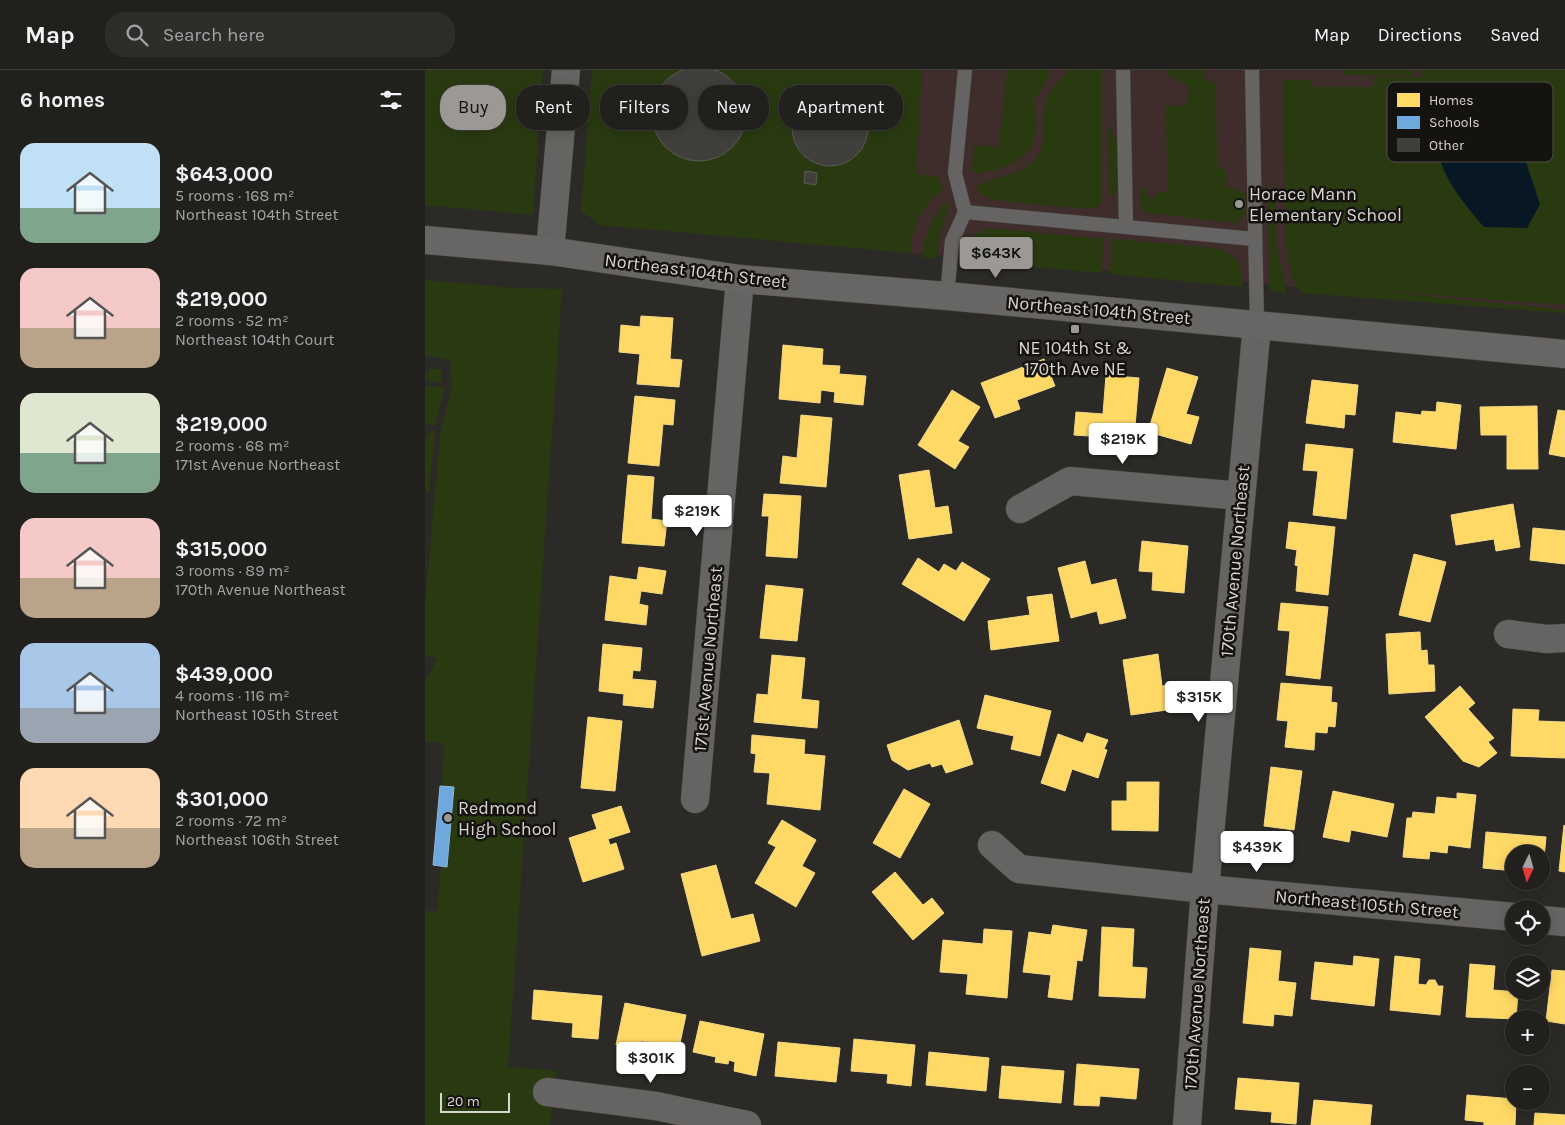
<!DOCTYPE html>
<html lang="en">
<head>
<meta charset="utf-8">
<style>
  :root { --surface:#21201d; --page:#2d2d2a; --text:#f1f3f6; --muted:#a2a3a4; --line:#3e3e3b; --accent:#9c9995 }
  body { margin:0; font-family:Karla,sans-serif; background:var(--page); color:var(--text); height:100vh; display:flex; flex-direction:column; font-size:19px; white-space:nowrap }
  * { box-sizing:border-box; margin:0 }
  p { font-size:16px; color:var(--muted) }
  .icon { flex:none; width:28px; height:28px; fill:none; stroke:currentColor; stroke-width:2; stroke-linecap:round; stroke-linejoin:round }
  .map { position:relative; flex:1; overflow:hidden }
  .drawer { display:flex; flex-direction:column; background:var(--surface); width:425px }
  .drawer>* { flex:none }
  .guide { position:absolute; left:15px; top:15px; width:475px; height:45px; display:flex; gap:10px }
  .needle { width:32px; rotate:185deg }
  .fabs { position:absolute; left:1080px; top:775px; display:grid; gap:10px }
  .fabs a { display:grid; place-items:center; width:45px; height:45px; border-radius:50%; background:var(--surface); box-shadow:0 2px 12px #0003,0 0 0 1px var(--line); font-size:25px }
  .scale { position:absolute; left:15px; bottom:12px; width:70px; box-sizing:border-box; padding-left:5px; border:2px solid #d8d5d0; border-top:0; font-size:14px; line-height:18px; white-space:nowrap; color:#d8d5d0; -webkit-text-stroke:4px #151310; paint-order:stroke }
  .price { position:absolute; translate:-50% -42px; padding:0 11px; border-radius:5px; background:#fff; color:#222; font-size:16px; line-height:32px; filter:drop-shadow(0 1px 2px #0008) }
  .price::after { content:''; position:absolute; left:50%; top:30px; width:15px; height:11px; margin-left:-8px; background:inherit; clip-path:polygon(0 0,100% 0,50% 100%) }
  .price.active { background:var(--accent); color:#111 }
  ul { padding:0; list-style:none }
  li { display:flex; align-items:center; gap:15px; height:125px; padding:0 20px }
  li span { display:grid; place-items:center; flex:none; width:140px; height:100px; border-radius:15px; color:#555 }
  li>.icon { margin-inline-start:auto }
  span .icon { width:60px; height:60px; fill:#fffc; stroke-width:1 }
  li b { font-size:21px }
  h2 { display:flex; justify-content:space-between; align-items:center; height:60px; padding:0 20px; font-size:21px }
  .tag { padding:0 18px; border-radius:20px; background:var(--surface); box-shadow:0 2px 12px #0003,0 0 0 1px var(--line); font-size:18px; line-height:45px }
  .tag.active { background:var(--accent); color:#111 }
  header { display:flex; align-items:center; gap:30px; box-sizing:border-box; height:70px; padding:0 25px; background:var(--surface); border-bottom:1px solid var(--line) }
  header strong { font-size:24px }
  nav { display:flex; gap:28px; margin-inline-start:auto; font-size:18px }
  .search { width:350px; height:45px; background:var(--page); display:flex; align-items:center; gap:12px; box-sizing:border-box; padding:0 18px; border-radius:20px; color:var(--muted); font-size:19px }
  main { display:flex; flex:1; min-height:0 }
  .map>svg:first-child { display:block }
  .education { fill:#3e2d2a }
  .green { fill:#293a11 }
  .water { fill:#071824 }
  .homes { fill:#ffd966; stroke:#f3d886 }
  .schools { fill:#6fa8dc; stroke:#8eb6d8 }
  .building { fill:#403f3c; stroke:#5b5956 }
  .lines { fill:none; stroke-linecap:round; stroke-linejoin:round }
  .lane-casing { stroke:#474543; stroke-width:15 }
  .street-casing { stroke:#474543; stroke-width:29 }
  .secondary-casing { stroke:#474543; stroke-width:29 }
  .lane { stroke:#656463; stroke-width:14 }
  .street { stroke:#656463; stroke-width:28 }
  .secondary { stroke:#686665; stroke-width:28 }
  .poi-dot { fill:#9c9995; stroke:#151310; stroke-width:2 }
  .labels { text-anchor:middle; dominant-baseline:central; stroke-width:5; stroke-linejoin:round; paint-order:stroke }
  .poi-label { font-size:18px; fill:#d8d5d0; stroke:#151310; text-anchor:start }
  .street-label { font-size:18px; fill:#d8d5d0; stroke:#151310 }
  .key { fill:#151310; stroke:#504d4a; stroke-width:1 }
  .key-label { font-size:14px; fill:#d8d5d0 }
</style>
</head>
<body>
<header>
<strong>Map</strong>
<div class="search"><svg class="icon" aria-label="search" viewBox="0 0 24 24"><circle cx="10" cy="10" r="6"/><path d="M15 15l6 6"/></svg>Search here</div>
<nav><a>Map</a><a>Directions</a><a>Saved</a></nav>
</header>
<main>
<section class="drawer">
<h2>6 homes<svg class="icon" aria-label="filters" viewBox="0 0 24 24"><path d="M4 7h16M4 17h16"/><circle cx="9" cy="7" r="2"/><circle cx="15" cy="17" r="2"/></svg></h2>
<ul>
<li><span style="background:linear-gradient(#bfe0f5 65%,#7fa58c 0)"><svg class="icon" aria-label="home" viewBox="0 0 24 24"><path d="M3 11l9-7 9 7M6 9v11h12V9"/></svg></span><div><b>$643,000</b><p>5 rooms · 168 m²</p><p>Northeast 104th Street</p></div></li>
<li><span style="background:linear-gradient(#f6c9c9 60%,#b9a48a 0)"><svg class="icon" aria-label="home" viewBox="0 0 24 24"><path d="M3 11l9-7 9 7M6 9v11h12V9"/></svg></span><div><b>$219,000</b><p>2 rooms · 52 m²</p><p>Northeast 104th Court</p></div></li>
<li><span style="background:linear-gradient(#dfe7d0 60%,#7fa58c 0)"><svg class="icon" aria-label="home" viewBox="0 0 24 24"><path d="M3 11l9-7 9 7M6 9v11h12V9"/></svg></span><div><b>$219,000</b><p>2 rooms · 68 m²</p><p>171st Avenue Northeast</p></div></li>
<li><span style="background:linear-gradient(#f6c9c9 60%,#b9a48a 0)"><svg class="icon" aria-label="home" viewBox="0 0 24 24"><path d="M3 11l9-7 9 7M6 9v11h12V9"/></svg></span><div><b>$315,000</b><p>3 rooms · 89 m²</p><p>170th Avenue Northeast</p></div></li>
<li><span style="background:linear-gradient(#a9c7e8 65%,#9aa5b1 0)"><svg class="icon" aria-label="home" viewBox="0 0 24 24"><path d="M3 11l9-7 9 7M6 9v11h12V9"/></svg></span><div><b>$439,000</b><p>4 rooms · 116 m²</p><p>Northeast 105th Street</p></div></li>
<li><span style="background:linear-gradient(#ffd9b3 60%,#b9a48a 0)"><svg class="icon" aria-label="home" viewBox="0 0 24 24"><path d="M3 11l9-7 9 7M6 9v11h12V9"/></svg></span><div><b>$301,000</b><p>2 rooms · 72 m²</p><p>Northeast 106th Street</p></div></li>
</ul>
</section>
<div class="map">
<svg width="1140" height="1055" viewBox="0 0 1140 1055">
  <rect width="100%" height="100%" fill="#2c2a27"/>
  <polygon class="education" points="497,0 1140,0 1140,240 485,183"/>
  <g class="green">
    <polygon points="0,0 118,0 108,145 0,135"/>
    <path d="M 167,0 L 497,0 L 491,103 L 513,107 L 518,120 C 496,137 487,155 485,183 L 175,155 L 156,141 Z"/>
    <path d="M 582,0 L 627,0 L 612,27 L 609,27 L 607,35 L 610,36 C 610,46 612,58 609,68 C 604,93 575,99 553,104 L 547,100 L 549,75 L 574,77 Z"/>
    <path d="M 643,0 L 676,0 L 676,135 L 665,139 L 568,130 L 554,123 L 551,117 C 568,105 594,108 609,90 C 624,73 616,55 620,35 C 622,21 635,10 643,0 Z"/>
    <path d="M 740,0 L 779,0 L 780,8 L 791,14 L 792,98 L 798,98 L 802,105 L 801,116 L 821,123 C 821,135 823,146 812,153 L 721,143 L 716,139 L 715,119 L 720,120 L 722,127 L 728,128 L 736,121 L 742,121 L 741,36 L 753,37 L 761,33 L 764,24 L 762,15 L 740,4 Z"/>
    <polygon points="919,0 988,0 988,6 919,5"/>
    <path d="M 997,0 L 1140,0 L 1140,235 L 932,219 L 1140,240 L 1140,243 L 877,223 C 866,212 864,193 861,178 L 858,10 L 885,10 L 886,17 L 949,17 L 949,7 L 996,7 Z"/>
    <polygon points="683,55 692,72 693,114 689,127 684,124"/>
    <path d="M 850,114 C 851,138 850,164 854,188 C 856,201 862,210 860,223 L 845,221 L 843,128 Z"/>
    <path d="M 522,131 L 523,138 L 515,164 L 511,189 L 497,187 C 500,164 507,148 522,131 Z"/>
    <path d="M 565,158 L 678,169 L 677,203 L 538,191 C 543,171 545,164 565,158 Z"/>
    <path d="M 687,169 L 790,178 C 814,186 817,192 817,217 L 685,204 Z"/>
    <polygon points="0,210 90,218 137,219 83,997 132,1001 125,1055 0,1055 0,841 12,841 16,796 22,797 28,717 17,716 19,673 0,671 0,612 13,588 0,586 0,536 16,358 27,318 25,290 0,285"/>
    <polygon points="4,299 16,299 17,312 4,312 4,308 0,310 0,316 20,317 10,356 1,354 0,360 0,303 4,304"/>
    <polygon points="5,361 10,361 4,422 0,422 0,372"/>
  </g>
  <path class="water" d="M 1046,20 L 1067,29 L 1092,65 L 1115,134 L 1102,158 L 1059,157 C 1034,128 1008,97 1010,55 C 1011,46 1019,35 1022,27 Z"/>
  <g class="homes">
    <polygon points="216,246 248,248 245,289 257,290 254,317 212,314 215,284 194,282 196,255 215,257"/>
    <polygon points="358,275 398,279 397,295 415,296 414,304 441,306 438,335 409,332 410,322 396,320 395,333 354,329"/>
    <polygon points="619,289 630,316 592,330 595,339 570,348 556,313"/>
    <polygon points="742,298 773,307 761,344 774,347 766,374 723,362"/>
    <polygon points="681,305 714,308 709,369 649,365 651,342 678,344"/>
    <polygon points="887,310 933,315 930,345 920,344 919,358 881,353"/>
    <polygon points="527,320 555,337 533,371 544,377 530,399 493,375"/>
    <polygon points="210,326 250,330 248,355 238,354 234,396 203,393"/>
    <polygon points="1012,332 1036,335 1031,379 968,372 971,342 996,345 997,341 1011,342"/>
    <polygon points="1112,336 1113,399 1082,399 1082,365 1056,365 1055,337"/>
    <polygon points="1133,340 1140,341 1140,387 1124,384"/>
    <polygon points="376,345 407,348 401,417 355,413 358,386 372,388"/>
    <polygon points="881,374 928,379 921,449 888,445 893,401 878,400"/>
    <polygon points="504,400 510,438 523,436 527,463 484,469 474,405"/>
    <polygon points="203,405 229,407 226,449 242,451 239,476 197,473"/>
    <polygon points="339,424 376,426 372,488 341,486 344,446 337,446"/>
    <polygon points="1088,434 1095,477 1071,481 1069,469 1031,475 1026,445"/>
    <polygon points="864,452 910,457 903,525 871,521 873,496 870,495 872,480 861,478"/>
    <polygon points="1108,458 1140,461 1140,494 1105,490"/>
    <polygon points="717,471 763,476 759,523 727,520 728,502 714,501"/>
    <polygon points="989,484 1021,492 1005,552 974,545"/>
    <polygon points="493,488 514,502 519,494 531,501 537,492 565,509 539,551 477,514"/>
    <polygon points="660,491 666,515 691,509 701,548 675,554 672,541 646,548 633,498"/>
    <polygon points="214,497 241,501 237,524 216,521 214,534 223,536 221,555 180,550 185,506 212,510"/>
    <polygon points="341,515 378,519 372,571 335,568"/>
    <polygon points="627,524 634,571 566,580 563,551 605,545 602,527"/>
    <polygon points="856,533 903,537 895,609 861,605 865,561 853,560"/>
    <polygon points="995,562 996,581 1002,580 1003,595 1009,595 1010,621 964,624 961,564"/>
    <polygon points="178,574 217,578 215,601 208,600 207,609 231,611 228,638 198,635 199,624 174,621"/>
    <polygon points="733,584 737,616 746,615 749,639 706,645 698,590"/>
    <polygon points="347,585 380,588 376,629 394,631 392,658 329,652 332,624 343,625"/>
    <polygon points="856,613 907,617 906,632 912,633 910,657 903,656 902,663 890,662 889,680 860,677 863,651 852,650"/>
    <polygon points="1035,616 1050,633 1043,639 1069,668 1063,672 1072,683 1054,697 1038,691 1000,647"/>
    <polygon points="560,625 626,641 615,686 586,679 589,666 552,658"/>
    <polygon points="1088,639 1114,640 1113,651 1140,652 1140,688 1086,686"/>
    <polygon points="163,647 197,651 190,721 156,718"/>
    <polygon points="534,650 548,694 521,703 517,694 507,697 505,693 483,700 467,690 462,675"/>
    <polygon points="662,663 683,670 679,679 682,680 673,708 647,699 640,721 616,713 633,664 658,673"/>
    <polygon points="327,665 380,670 379,684 400,686 395,740 342,734 345,703 329,702 331,684 326,683"/>
    <polygon points="846,697 877,701 869,760 839,756"/>
    <polygon points="702,712 734,712 733,761 687,760 687,731 702,731"/>
    <polygon points="479,719 505,734 475,788 448,773"/>
    <polygon points="908,721 969,734 962,767 926,760 924,772 898,767"/>
    <polygon points="1032,723 1051,725 1045,778 1023,775 1022,783 1005,781 1004,789 978,787 982,748 987,748 988,742 1010,744 1012,727 1032,729"/>
    <polygon points="196,736 205,762 183,769 185,775 191,773 199,799 158,812 144,768 172,759 167,745"/>
    <polygon points="357,750 391,770 377,796 390,803 371,837 330,813 351,777 343,773"/>
    <polygon points="1139,755 1140,756 1140,802 1134,801"/>
    <polygon points="1061,762 1121,767 1118,799 1116,784 1089,784 1089,801 1058,798"/>
    <polygon points="291,795 306,849 328,844 335,871 277,886 256,804"/>
    <polygon points="470,802 498,835 507,828 519,843 488,870 447,822"/>
    <polygon points="628,855 662,860 657,891 652,890 647,930 623,927 626,905 598,902 604,862 626,865"/>
    <polygon points="677,857 709,859 707,897 722,898 720,928 674,926"/>
    <polygon points="559,859 587,861 582,928 541,924 543,904 515,902 518,870 558,874"/>
    <polygon points="825,878 856,881 853,911 871,913 867,946 849,944 848,956 818,953"/>
    <polygon points="929,886 954,889 949,936 886,929 890,892 928,896"/>
    <polygon points="970,886 995,889 993,914 1001,915 1004,910 1010,910 1013,916 1018,916 1015,945 965,940"/>
    <polygon points="1045,894 1070,896 1068,920 1093,922 1091,949 1041,947"/>
    <polygon points="1127,900 1140,901 1140,954 1121,951"/>
    <polygon points="109,920 177,926 173,969 147,967 148,953 107,949"/>
    <polygon points="200,933 261,945 254,978 234,974 233,978 224,976 225,972 216,971 214,980 191,975"/>
    <polygon points="275,951 339,964 331,1006 309,1001 310,992 304,990 303,994 290,992 291,987 268,982"/>
    <polygon points="429,969 490,975 486,1016 462,1013 463,1004 426,1001"/>
    <polygon points="353,972 415,978 411,1012 350,1006"/>
    <polygon points="504,982 564,988 561,1021 501,1015"/>
    <polygon points="652,994 714,999 711,1029 675,1026 674,1036 649,1035"/>
    <polygon points="577,996 639,1001 636,1033 574,1028"/>
    <polygon points="813,1008 874,1013 871,1054 846,1052 847,1042 810,1039"/>
    <polygon points="1042,1025 1089,1029 1089,1031 1091,1031 1090,1055 1059,1055 1059,1052 1040,1050"/>
    <polygon points="889,1030 947,1035 945,1055 886,1055"/>
    <polygon points="1110,1043 1140,1045 1140,1055 1109,1055"/>
  </g>
  <polygon class="schools" points="15,716 29,717 22,797 8,795"/>
  <g class="building">
    <circle cx="274" cy="44" r="47"/>
    <circle cx="405" cy="58" r="38"/>
    <polygon points="380,101 392,103 391,115 379,113"/>
  </g>
  <g class="lines">
    <defs>
      <g id="lane">
        <polyline points="698,0 701,156"/>
        <polyline points="827,0 832,255"/>
        <polyline points="540,142 829,169"/>
        <polyline points="522,226 527,171 540,142 530,103 540,0"/>
      </g>
      <g id="street">
        <polyline points="125,181 141,0"/>
        <polyline points="595,439 645,411 816,426"/>
        <polyline points="1083,564 1122,569 1140,568"/>
        <polyline points="270,729 315,209"/>
        <polyline points="567,775 594,799 780,819 1089,847"/>
        <polyline points="1116,850 1140,852"/>
        <polyline points="122,1022 231,1036 322,1055"/>
        <polyline points="762,1055 780,819 832,255"/>
      </g>
      <polyline id="secondary" points="0,170 125,181 315,209 522,226 1140,284"/>
    </defs>
    <use href="#lane" class="lane-casing"/>
    <use href="#street" class="street-casing"/>
    <use href="#secondary" class="secondary-casing"/>
    <use href="#lane" class="lane"/>
    <use href="#street" class="street"/>
    <use href="#secondary" class="secondary"/>
  </g>
  <g class="poi-dot">
    <circle cx="814" cy="134" r="5"/>
    <rect x="645" y="254" width="10" height="10" rx="2.5"/>
    <circle cx="23" cy="748" r="5"/>
  </g>
  <g class="labels">
    <g class="poi-label">
      <text x="824" y="124">Horace Mann<tspan x="824" dy="21">Elementary School</tspan></text>
      <text x="650" y="278" text-anchor="middle">NE 104th St &amp;<tspan x="650" dy="21">170th Ave NE</tspan></text>
      <text x="33" y="738">Redmond<tspan x="33" dy="21">High School</tspan></text>
    </g>
    <g class="street-label">
      <text transform="translate(271 201) rotate(7)">Northeast 104th Street</text>
      <text transform="translate(674 240) rotate(5)">Northeast 104th Street</text>
      <text transform="translate(810 491) rotate(-85)">170th Avenue Northeast</text>
      <text transform="translate(283 589) rotate(-85)">171st Avenue Northeast</text>
      <text transform="translate(942 834) rotate(5)">Northeast 105th Street</text>
      <text transform="translate(772 924) rotate(-86)">170th Avenue Northeast</text>
    </g>
  </g>
  <rect x="962" y="12" width="166" height="80" rx="8" class="key"/>
  <rect x="972" y="23" width="23" height="14" fill="#ffd966"/>
  <rect x="972" y="46" width="23" height="13" fill="#6fa8dc"/>
  <rect x="972" y="68" width="23" height="14" fill="#403f3c"/>
  <g class="key-label">
    <text x="1004" y="35">Homes</text>
    <text x="1004" y="57">Schools</text>
    <text x="1004" y="80">Other</text>
  </g>
</svg>
<div class="fabs">
<a><svg class="needle" viewBox="-14 -14 28 28"><path d="M0-13l5 13h-10z" fill="#e53935"/><path d="M0 13l5-13h-10z" fill="#a2a3a4"/></svg></a>
<a><svg class="icon" aria-label="locate" viewBox="0 0 24 24"><circle cx="12" cy="12" r="6"/><path d="M12 2v4M12 18v4M2 12h4M18 12h4"/></svg></a>
<a><svg class="icon" aria-label="layers" viewBox="0 0 24 24"><path d="M12 4l9 5-9 5-9-5zM3 14l9 5 9-5"/></svg></a>
<a>+</a>
<a>−</a>
</div>
<div class="scale">20 m</div>
<b class="price active" style="left:571px;top:209px">$643K</b>
<b class="price" style="left:698px;top:395px">$219K</b>
<b class="price" style="left:272px;top:467px">$219K</b>
<b class="price" style="left:774px;top:653px">$315K</b>
<b class="price" style="left:832px;top:803px">$439K</b>
<b class="price" style="left:226px;top:1014px">$301K</b>
<div class="guide">
<a class="tag active">Buy</a>
<a class="tag">Rent</a>
<a class="tag">Filters</a>
<a class="tag">New</a>
<a class="tag">Apartment</a>
</div>
</div>
</main>
</body>
</html>
